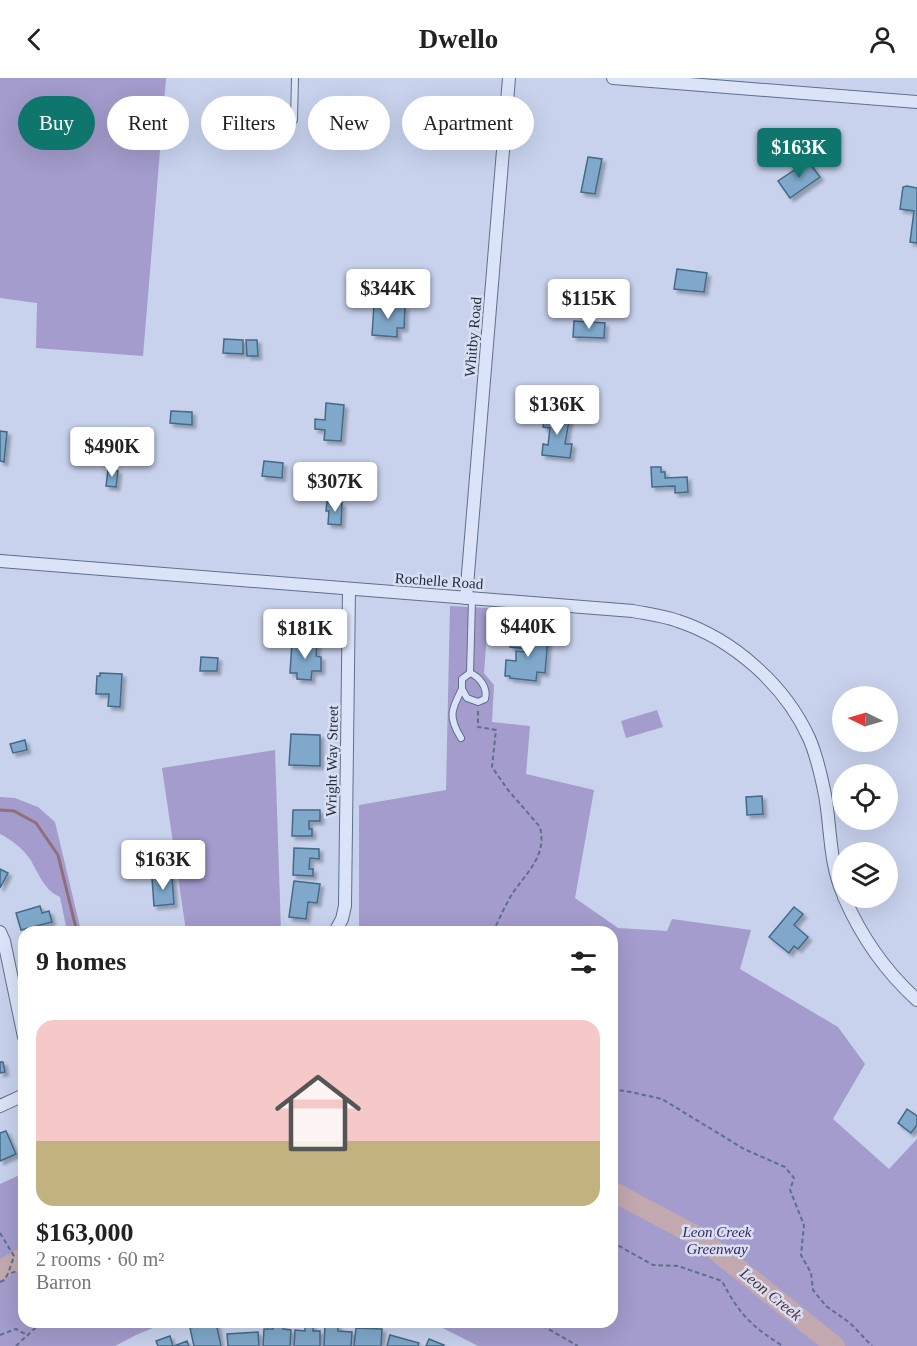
<!DOCTYPE html>
<html lang="en">
<head>
<meta charset="utf-8">
<style>
  :root { --surface:#fff; --page:#f2f2f2; --text:#222; --muted:#767676; --line:#e0e0e0; --accent:#0f766e }
  body { margin:0; font-family:Georgia,serif; background:var(--page); color:var(--text); height:100vh; display:flex; flex-direction:column; font-size:22px; white-space:nowrap }
  * { box-sizing:border-box; margin:0 }
  p { font-size:20px; color:var(--muted) }
  .icon { flex:none; width:33px; height:33px; fill:none; stroke:currentColor; stroke-width:2; stroke-linecap:round; stroke-linejoin:round }
  .map { position:relative; flex:1; overflow:hidden }
  .side { position:absolute; left:18px; top:848px; width:600px; height:402px; display:flex; flex-direction:column; background:var(--surface); border-radius:18px; box-shadow:0 6px 24px #0002 }
  .side>* { flex:none }
  .banner { position:absolute; left:18px; top:18px; width:600px; height:54px; display:flex; gap:12px }
  .needle { width:39px; rotate:275deg }
  .controls { position:absolute; left:832px; top:608px; display:grid; gap:12px }
  .controls a { display:grid; place-items:center; width:66px; height:66px; border-radius:50%; background:var(--surface); box-shadow:0 6px 24px #0002; font-size:30px }
  .price { position:absolute; translate:-50% -51px; padding:0 14px; border-radius:6px; background:#fff; color:#222; font-size:20px; line-height:39px; filter:drop-shadow(0 2px 3px #0008) }
  .price::after { content:''; position:absolute; left:50%; top:36px; width:18px; height:14px; margin-left:-9px; background:inherit; clip-path:polygon(0 0,100% 0,50% 100%) }
  .price.on { background:var(--accent); color:#fff }
  ul { padding:0; list-style:none }
  li { display:grid; align-content:center; gap:12px; height:318px; padding:0 18px }
  li+li { border-top:2px solid var(--line) }
  li span { display:grid; place-items:center; height:186px; border-radius:18px; color:#555 }
  li>.icon { margin-inline-start:auto }
  span .icon { width:108px; height:108px; fill:#fffc; stroke-width:1 }
  li b { font-size:26px }
  h2 { display:flex; justify-content:space-between; align-items:center; height:72px; padding:0 18px; font-size:26px }
  .chip { padding:0 21px; border-radius:27px; background:var(--surface); box-shadow:0 6px 24px #0002; font-size:21px; line-height:54px }
  .chip.on { background:var(--accent); color:#fff }
  header { display:flex; justify-content:space-between; align-items:center; height:78px; padding:0 18px; background:var(--surface); font-size:27px; font-weight:700 }
  .map>svg:first-child { display:block }
  .green { fill:#a39ccc }
  .lines { fill:none; stroke-linecap:round; stroke-linejoin:round }
  .stream { stroke:#906f76; stroke-width:3 }
  .river { stroke:#c2a9af; stroke-width:20 }
  .building { fill:#7fa8ca; stroke:#446a88; stroke-width:1.5; filter:url(#shadow) }
  .service-casing { stroke:#5d7089; stroke-width:8 }
  .minor-casing { stroke:#5d7089; stroke-width:14 }
  .path { stroke:#5d7089; stroke-width:2; stroke-dasharray:4.5 3; stroke-linecap:butt }
  .service { stroke:#dbe3f8; stroke-width:6 }
  .minor { stroke:#dbe3f8; stroke-width:12 }
  .labels { text-anchor:middle; dominant-baseline:central; stroke-width:5; stroke-linejoin:round; paint-order:stroke }
  .street-label { font-size:15px; fill:#212d3a; stroke:#d8dff5 }
  .park-label { font-size:15px; font-style:italic; fill:#352856; stroke:#d8dff5 }
  .water-label { font-size:16px; font-style:italic; fill:#593031; stroke:#d8dff5 }
</style>
</head>
<body>
<header><svg class="icon" aria-label="back" viewBox="0 0 24 24"><path d="M15 5l-7 7 7 7"/></svg>Dwello<svg class="icon" aria-label="person" viewBox="0 0 24 24"><circle cx="12" cy="8" r="4"/><path d="M4 21q1-7 8-7t8 7"/></svg></header>
<div class="map">
<svg width="917" height="1268" viewBox="0 0 917 1268">
  <defs>
    <filter id="shadow"><feDropShadow dx="3.5" dy="3.5" stdDeviation="1.5" flood-color="#0004"/></filter>
  </defs>
  <rect width="100%" height="100%" fill="#c8d2ed"/>
  <g class="green">
    <polygon points="0,0 166,0 143,278 36,270 37,225 0,220"/>
    <polygon points="450,528 489,530 484,595 494,607 492,644 530,648 526,696 594,712 575,820 618,850 667,853 672,841 751,852 740,891 838,949 865,986 833,1041 889,1091 917,1061 917,1268 478,1268 431,1244 612,1244 612,854 359,854 359,727 446,712"/>
    <polygon points="657,632 663,649 626,660 621,643"/>
    <polygon points="275,672 281,853 186,853 162,690"/>
    <path d="M 0,719 L 15,720 L 38,729 L 55,744 L 81,853 L 67,853 L 60,819 C 44,812 39,796 30,781 C 22,770 12,762 0,756 Z"/>
    <polygon points="24,1095 24,1244 168,1244 136,1257 115,1268 0,1268 0,1106"/>
  </g>
  <g class="lines">
    <polyline class="stream" points="0,732 14,733 36,745 58,777 77,854"/>
    <g class="river">
      <polyline points="612,1113 700,1160 835,1268"/>
      <polyline points="0,1192 24,1179"/>
    </g>
  </g>
  <g class="building">
    <polygon points="317,26 330,26 330,29 337,30 337,41 331,41 330,58 316,58 316,47 311,47 311,41 317,41"/>
    <polygon points="588,79 602,81 595,116 581,114"/>
    <polygon points="808,83 820,99 790,120 778,103"/>
    <polygon points="907,108 917,110 917,165 910,164 914,133 900,131 903,109"/>
    <polygon points="677,191 707,195 704,214 674,211"/>
    <polygon points="374,227 405,229 404,250 397,250 397,259 372,257"/>
    <polygon points="574,243 605,245 604,260 573,259"/>
    <polygon points="224,261 243,262 243,276 223,275"/>
    <polygon points="246,262 257,262 258,278 247,278"/>
    <polygon points="326,325 344,327 341,363 324,362 325,352 315,351 315,341 325,342"/>
    <polygon points="171,333 192,334 192,347 170,345"/>
    <polygon points="545,335 570,337 565,366 572,366 570,380 542,377 543,366 548,367 550,350 543,349"/>
    <polygon points="0,353 7,354 4,384 0,383"/>
    <polygon points="264,383 283,385 282,400 262,398"/>
    <polygon points="651,389 661,389 661,394 665,394 665,400 687,399 688,414 675,415 675,408 652,409"/>
    <polygon points="108,392 118,393 116,409 106,408"/>
    <polygon points="327,424 342,425 341,447 328,446 329,433 326,433"/>
    <polygon points="285,534 304,535 304,544 312,544 312,552 319,553 319,562 284,561"/>
    <polygon points="512,556 548,560 545,595 537,594 536,603 510,600 510,598 505,598 506,582 516,583 516,573 526,574 527,571 510,569"/>
    <polygon points="292,564 317,565 316,578 321,579 321,593 312,593 311,602 297,601 297,595 290,595"/>
    <polygon points="201,579 218,580 217,593 200,593"/>
    <polygon points="100,595 122,596 120,629 108,628 109,616 96,616 97,598 100,598"/>
    <polygon points="291,656 320,657 320,688 289,687"/>
    <polygon points="25,662 27,672 13,675 10,666"/>
    <polygon points="762,718 763,736 747,737 746,719"/>
    <polygon points="293,732 320,732 320,743 309,743 309,751 312,751 312,758 292,758"/>
    <polygon points="294,770 319,771 319,781 310,780 309,791 313,791 313,798 293,797"/>
    <polygon points="0,791 8,795 0,810"/>
    <polygon points="172,798 174,826 154,828 152,800"/>
    <polygon points="294,803 320,806 317,825 308,824 306,841 289,839"/>
    <polygon points="40,828 42,835 49,833 52,844 21,852 16,835"/>
    <polygon points="794,829 803,836 794,847 808,859 798,871 794,868 789,875 769,859"/>
    <polygon points="0,984 3,984 5,994 0,995"/>
    <polygon points="907,1031 917,1038 917,1047 911,1055 898,1045"/>
    <polygon points="6,1053 16,1076 0,1083 0,1055"/>
    <polygon points="216,1245 221,1268 194,1268 190,1250"/>
    <polygon points="273,1246 283,1246 283,1251 291,1252 290,1268 263,1268 264,1251 273,1251"/>
    <polygon points="325,1246 338,1247 338,1253 352,1254 351,1268 324,1268"/>
    <polygon points="305,1247 313,1247 313,1253 320,1253 320,1268 294,1268 295,1252 305,1253"/>
    <polygon points="356,1250 382,1251 381,1268 354,1268"/>
    <polygon points="258,1254 259,1268 228,1268 227,1256"/>
    <polygon points="390,1257 419,1265 418,1268 387,1268"/>
    <polygon points="170,1258 173,1268 158,1268 156,1263"/>
    <polygon points="429,1261 444,1267 443,1268 426,1268"/>
    <polygon points="187,1263 189,1268 174,1268"/>
  </g>
  <g class="lines">
    <defs>
      <g id="service">
        <polyline points="294,42 295,0"/>
        <path d="M 470,595 C 480,599 488,610 485,621 L 478,624 L 467,620 L 462,611 L 462,601 L 470,595 L 472,521"/>
        <path d="M 461,660 C 448,639 451,632 462,611"/>
      </g>
      <g id="minor">
        <polyline points="613,0 917,24"/>
        <path d="M 0,483 L 633,533 C 648,536 664,538 678,543 C 733,561 785,607 809,660 C 817,678 821,697 825,717 C 831,750 829,784 843,816"/>
        <polyline points="466,520 509,0"/>
        <path d="M 844,819 C 861,858 885,893 917,922"/>
        <polyline points="336,852 342,841 345,828 349,511"/>
        <polyline points="0,854 4,863 24,959"/>
        <polyline points="0,1028 24,1017"/>
      </g>
    </defs>
    <use href="#service" class="service-casing"/>
    <use href="#minor" class="minor-casing"/>
    <g class="path">
      <path d="M 478,633 L 478,649 L 496,652 L 492,689 L 508,712 L 540,749 C 547,778 527,794 512,816 C 505,828 499,841 493,854"/>
      <polyline points="612,1012 626,1013 662,1021 744,1071 785,1089 794,1100 790,1112 804,1147 801,1177 811,1195 813,1212 826,1228 850,1245 872,1268"/>
      <polyline points="0,1155 14,1178 8,1196"/>
      <path d="M 612,1164 L 653,1187 L 678,1188 L 722,1203 C 739,1236 752,1249 783,1268"/>
      <polyline points="0,1204 4,1202 8,1196 24,1191"/>
      <polyline points="536,1244 578,1268"/>
      <polyline points="0,1257 16,1251 27,1257"/>
      <polyline points="16,1268 34,1251 48,1244"/>
    </g>
    <use href="#service" class="service"/>
    <use href="#minor" class="minor"/>
  </g>
  <g class="labels">
    <g class="street-label">
      <text transform="translate(473 259) rotate(-85)">Whitby Road</text>
      <text transform="translate(439 503) rotate(4)">Rochelle Road</text>
      <text transform="translate(332 683) rotate(-89)">Wright Way Street</text>
    </g>
    <g class="park-label">
      <text x="717" y="1154">Leon Creek<tspan x="717" dy="17">Greenway</tspan></text>
    </g>
    <g class="water-label">
      <text transform="translate(771 1216) rotate(39)">Leon Creek</text>
    </g>
  </g>
</svg>
<div class="controls">
<a><svg class="needle" viewBox="-14 -14 28 28"><path d="M0-13l5 13h-10z" fill="#e53935"/><path d="M0 13l5-13h-10z" fill="#767676"/></svg></a>
<a><svg class="icon" aria-label="locate" viewBox="0 0 24 24"><circle cx="12" cy="12" r="6"/><path d="M12 2v4M12 18v4M2 12h4M18 12h4"/></svg></a>
<a><svg class="icon" aria-label="layers" viewBox="0 0 24 24"><path d="M12 4l9 5-9 5-9-5zM3 14l9 5 9-5"/></svg></a>
</div>
<b class="price on" style="left:799px;top:101px">$163K</b>
<b class="price" style="left:388px;top:242px">$344K</b>
<b class="price" style="left:589px;top:252px">$115K</b>
<b class="price" style="left:557px;top:358px">$136K</b>
<b class="price" style="left:112px;top:400px">$490K</b>
<b class="price" style="left:335px;top:435px">$307K</b>
<b class="price" style="left:528px;top:580px">$440K</b>
<b class="price" style="left:305px;top:582px">$181K</b>
<b class="price" style="left:163px;top:813px">$163K</b>
<div class="banner">
<a class="chip on">Buy</a>
<a class="chip">Rent</a>
<a class="chip">Filters</a>
<a class="chip">New</a>
<a class="chip">Apartment</a>
</div>
<section class="side">
<h2>9 homes<svg class="icon" aria-label="filters" viewBox="0 0 24 24"><path d="M4 7h16M4 17h16"/><circle cx="9" cy="7" r="2"/><circle cx="15" cy="17" r="2"/></svg></h2>
<ul>
<li><span style="background:linear-gradient(#f6c9c9 65%,#c2b280 0)"><svg class="icon" aria-label="home" viewBox="0 0 24 24"><path d="M3 11l9-7 9 7M6 9v11h12V9"/></svg></span><div><b>$163,000</b><p>2 rooms · 60 m²</p><p>Barron</p></div></li>
</ul>
</section>
</div>
</body>
</html>
